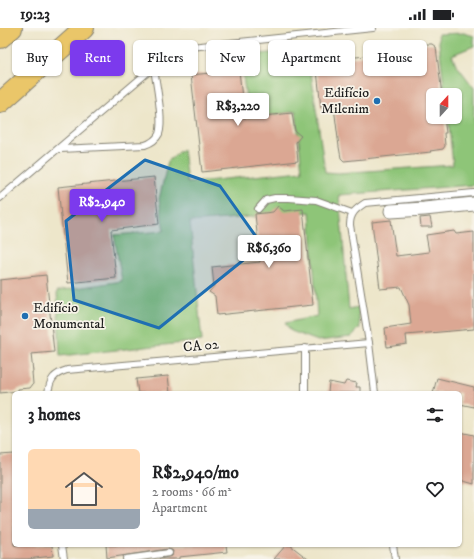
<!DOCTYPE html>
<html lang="en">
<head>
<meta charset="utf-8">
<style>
  :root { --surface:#fff; --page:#f2f2f2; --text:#202124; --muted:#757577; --accent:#7c3aed }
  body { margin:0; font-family:"IM FELL DW Pica",serif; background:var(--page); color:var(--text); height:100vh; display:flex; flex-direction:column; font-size:15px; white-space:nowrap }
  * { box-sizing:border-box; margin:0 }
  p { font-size:13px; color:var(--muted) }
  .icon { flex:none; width:22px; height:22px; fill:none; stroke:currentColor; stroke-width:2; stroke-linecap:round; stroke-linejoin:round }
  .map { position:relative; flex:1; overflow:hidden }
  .details { position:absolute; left:12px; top:363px; width:450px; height:156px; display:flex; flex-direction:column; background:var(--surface); border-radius:6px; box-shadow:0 1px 3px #0004 }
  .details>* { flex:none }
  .top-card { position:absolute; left:12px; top:12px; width:450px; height:36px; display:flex; gap:8px }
  .needle { width:26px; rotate:21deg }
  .buttons { position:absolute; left:426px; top:60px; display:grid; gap:8px }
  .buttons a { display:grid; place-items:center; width:36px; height:36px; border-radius:6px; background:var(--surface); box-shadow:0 1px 3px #0004; font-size:20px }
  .price { position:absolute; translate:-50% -34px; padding:0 9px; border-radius:4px; background:#fff; color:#222; font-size:13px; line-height:26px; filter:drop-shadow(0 1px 2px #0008) }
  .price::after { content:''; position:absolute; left:50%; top:24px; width:12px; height:9px; margin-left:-6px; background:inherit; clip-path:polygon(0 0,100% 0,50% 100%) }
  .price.on { background:var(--accent); color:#fff }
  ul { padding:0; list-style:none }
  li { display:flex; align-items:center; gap:12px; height:100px; padding:0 16px }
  li span { display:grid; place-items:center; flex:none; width:112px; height:80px; border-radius:6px; color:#555 }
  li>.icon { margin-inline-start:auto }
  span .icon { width:48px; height:48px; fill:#fffc; stroke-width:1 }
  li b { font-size:17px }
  h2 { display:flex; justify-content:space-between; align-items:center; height:48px; padding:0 16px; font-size:17px }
  .chip { padding:0 14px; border-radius:6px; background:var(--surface); box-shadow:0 1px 3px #0004; font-size:14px; line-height:36px }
  .chip.on { background:var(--accent); color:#fff }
  .status { display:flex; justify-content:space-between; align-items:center; height:28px; padding:0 20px; background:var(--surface); direction:ltr }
  .status svg { height:11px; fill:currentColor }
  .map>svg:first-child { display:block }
  .green { fill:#8ec578; stroke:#55704a }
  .building { fill:#dba793 }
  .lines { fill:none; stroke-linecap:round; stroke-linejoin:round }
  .lane-casing { stroke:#848173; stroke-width:8 }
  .street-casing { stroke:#848173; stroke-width:15 }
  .primary-casing { stroke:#848173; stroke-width:22 }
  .lane { stroke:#fff; stroke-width:6 }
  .street { stroke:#fff; stroke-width:13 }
  .primary { stroke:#eac669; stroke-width:20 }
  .marked { fill:#1f6fb2; fill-opacity:0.2; stroke:#1f6fb2; stroke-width:3; stroke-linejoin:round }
  .poi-dot { fill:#1f6fb2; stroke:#f7f3e8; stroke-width:1.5 }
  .labels { text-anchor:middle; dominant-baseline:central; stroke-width:3.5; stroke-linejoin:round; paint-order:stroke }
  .poi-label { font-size:14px; fill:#1c1c1c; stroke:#f7f3e8; text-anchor:end }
  .street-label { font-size:14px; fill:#1c1c1c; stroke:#f7f3e8 }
</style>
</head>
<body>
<div class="status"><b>19:23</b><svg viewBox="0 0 49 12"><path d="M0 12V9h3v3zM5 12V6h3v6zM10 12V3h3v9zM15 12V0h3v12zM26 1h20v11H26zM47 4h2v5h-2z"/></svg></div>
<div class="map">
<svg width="474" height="531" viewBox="0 0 474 531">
  <rect width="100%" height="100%" fill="#f7f3e8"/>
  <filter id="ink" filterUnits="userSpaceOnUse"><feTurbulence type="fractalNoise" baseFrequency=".025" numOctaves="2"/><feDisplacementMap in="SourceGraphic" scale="8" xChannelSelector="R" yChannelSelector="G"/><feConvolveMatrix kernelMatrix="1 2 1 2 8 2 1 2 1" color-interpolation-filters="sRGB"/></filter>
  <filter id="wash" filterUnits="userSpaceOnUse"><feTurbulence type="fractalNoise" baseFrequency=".012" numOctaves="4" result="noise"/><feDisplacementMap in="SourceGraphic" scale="16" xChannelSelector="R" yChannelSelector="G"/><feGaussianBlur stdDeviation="0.9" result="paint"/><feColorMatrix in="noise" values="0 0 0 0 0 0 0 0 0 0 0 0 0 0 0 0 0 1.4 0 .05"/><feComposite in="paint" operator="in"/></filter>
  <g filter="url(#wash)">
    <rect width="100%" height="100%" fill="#ede6ca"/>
    <polygon class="green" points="464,5 474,8 474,18 452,27 456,36 474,60 474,157 339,167 349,281 358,279 360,300 351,309 318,313 291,303 285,295 317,288 310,184 190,194 202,313 60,328 57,263 122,253 114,207 164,203 159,171 168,133 183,121 187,155 302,143 296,83 249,91 240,28 289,23 308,23 325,144 338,145 453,137 448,89 455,89 455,67 445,67 438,6"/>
    <g id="blocks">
      <g class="building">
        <polygon points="421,16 432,16 436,19 442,67 433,67 433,89 444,89 446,105 444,105 445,118 443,121 430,123 431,124 344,133 341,130 339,119 334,79 321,80 316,33 376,27 380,22"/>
        <polygon points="215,39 221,44 239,42 244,90 292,85 295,103 301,108 296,114 298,133 202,144 191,47 210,45"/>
        <polygon points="154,149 159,196 111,202 116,250 68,255 58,159"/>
        <polygon points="278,178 284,183 303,181 313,277 217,287 215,268 209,264 214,258 212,239 260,234 255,186 273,184"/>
        <polygon points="430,189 432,199 421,199 420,190"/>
        <polygon points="391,192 396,228 429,224 426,207 454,203 456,206 474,204 474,301 406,307 407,316 387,319 385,300 411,296 409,277 401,259 380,261 372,194"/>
        <polygon points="46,247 54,324 31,326 33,344 32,344 33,356 30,360 18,361 18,363 0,365 0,252"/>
        <polygon points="168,348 170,365 138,365 136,351"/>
        <polygon points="437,350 474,359 474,379 460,376 460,365 433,365"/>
        <polygon points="346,353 357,355 356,359 360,359 360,365 328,365 329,354 344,357"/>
        <polygon points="460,404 474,407 474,456 460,452"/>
        <polygon points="14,426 14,517 52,517 53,528 27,531 0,531 0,427"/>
        <polygon points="106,517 226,517 227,524 179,529 179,531 159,531 172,528 173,523 168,521 107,530"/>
        <polygon points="286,517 290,517 308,531 274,531"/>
      </g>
    </g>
  </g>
  <g filter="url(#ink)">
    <use href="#blocks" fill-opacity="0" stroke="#848173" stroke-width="1"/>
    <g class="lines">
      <defs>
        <g id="lane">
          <path d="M 60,121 L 145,117 C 151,115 156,112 159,106 C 164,92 156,56 154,40"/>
          <polyline points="0,170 162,32 181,20 373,0"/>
          <polyline points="258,181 266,172 275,170 289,170 316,172 352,185"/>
          <polyline points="305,320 305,365"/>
          <path d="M 48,365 C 50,351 54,346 67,342 L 369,315"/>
          <path d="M 375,365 L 369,315 L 350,197 C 350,185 356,181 365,175 L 474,165"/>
          <polyline points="62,517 64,531"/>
          <polyline points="393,517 395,531"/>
          <polyline points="126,531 169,525"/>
        </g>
        <polyline id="street" points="391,183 424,181 474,176"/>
        <g id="primary">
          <polyline points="0,10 12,0"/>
          <polyline points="0,75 84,0"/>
        </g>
      </defs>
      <use href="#lane" class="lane-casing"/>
      <use href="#street" class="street-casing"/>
      <use href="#primary" class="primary-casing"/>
      <use href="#lane" class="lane"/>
      <use href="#street" class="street"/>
      <use href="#primary" class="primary"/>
    </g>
  </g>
  <path class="marked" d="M 145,132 L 220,158 L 262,217 L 159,300 L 74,272 L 66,193 Z"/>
  <g class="poi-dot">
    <circle cx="377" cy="73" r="4"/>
    <circle cx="25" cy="288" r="4"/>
  </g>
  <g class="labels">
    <g class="poi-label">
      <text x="369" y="65">Edifício<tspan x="369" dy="16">Milenim</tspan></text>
      <text x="33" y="280" text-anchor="start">Edifício<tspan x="33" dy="16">Monumental</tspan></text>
    </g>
    <g class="street-label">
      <text transform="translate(201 318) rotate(-5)">CA 02</text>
    </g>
  </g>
</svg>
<div class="buttons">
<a><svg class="needle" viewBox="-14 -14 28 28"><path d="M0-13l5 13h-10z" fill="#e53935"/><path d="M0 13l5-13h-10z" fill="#757577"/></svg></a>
</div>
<b class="price" style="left:238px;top:99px">R$3,220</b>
<b class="price on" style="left:102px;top:195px">R$2,940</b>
<b class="price" style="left:269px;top:241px">R$6,360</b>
<div class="top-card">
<a class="chip">Buy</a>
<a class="chip on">Rent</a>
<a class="chip">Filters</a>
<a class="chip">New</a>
<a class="chip">Apartment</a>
<a class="chip">House</a>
</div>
<section class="details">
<h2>3 homes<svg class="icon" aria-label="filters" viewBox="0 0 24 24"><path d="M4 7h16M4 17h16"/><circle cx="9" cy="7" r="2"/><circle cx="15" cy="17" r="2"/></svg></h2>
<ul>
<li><span style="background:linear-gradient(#ffd9b3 75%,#9aa5b1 0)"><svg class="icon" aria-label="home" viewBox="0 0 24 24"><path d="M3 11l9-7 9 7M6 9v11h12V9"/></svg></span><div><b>R$2,940/mo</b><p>2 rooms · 66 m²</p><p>Apartment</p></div><svg class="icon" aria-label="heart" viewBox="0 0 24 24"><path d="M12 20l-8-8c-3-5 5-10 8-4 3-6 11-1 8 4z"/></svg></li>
</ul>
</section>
</div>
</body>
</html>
